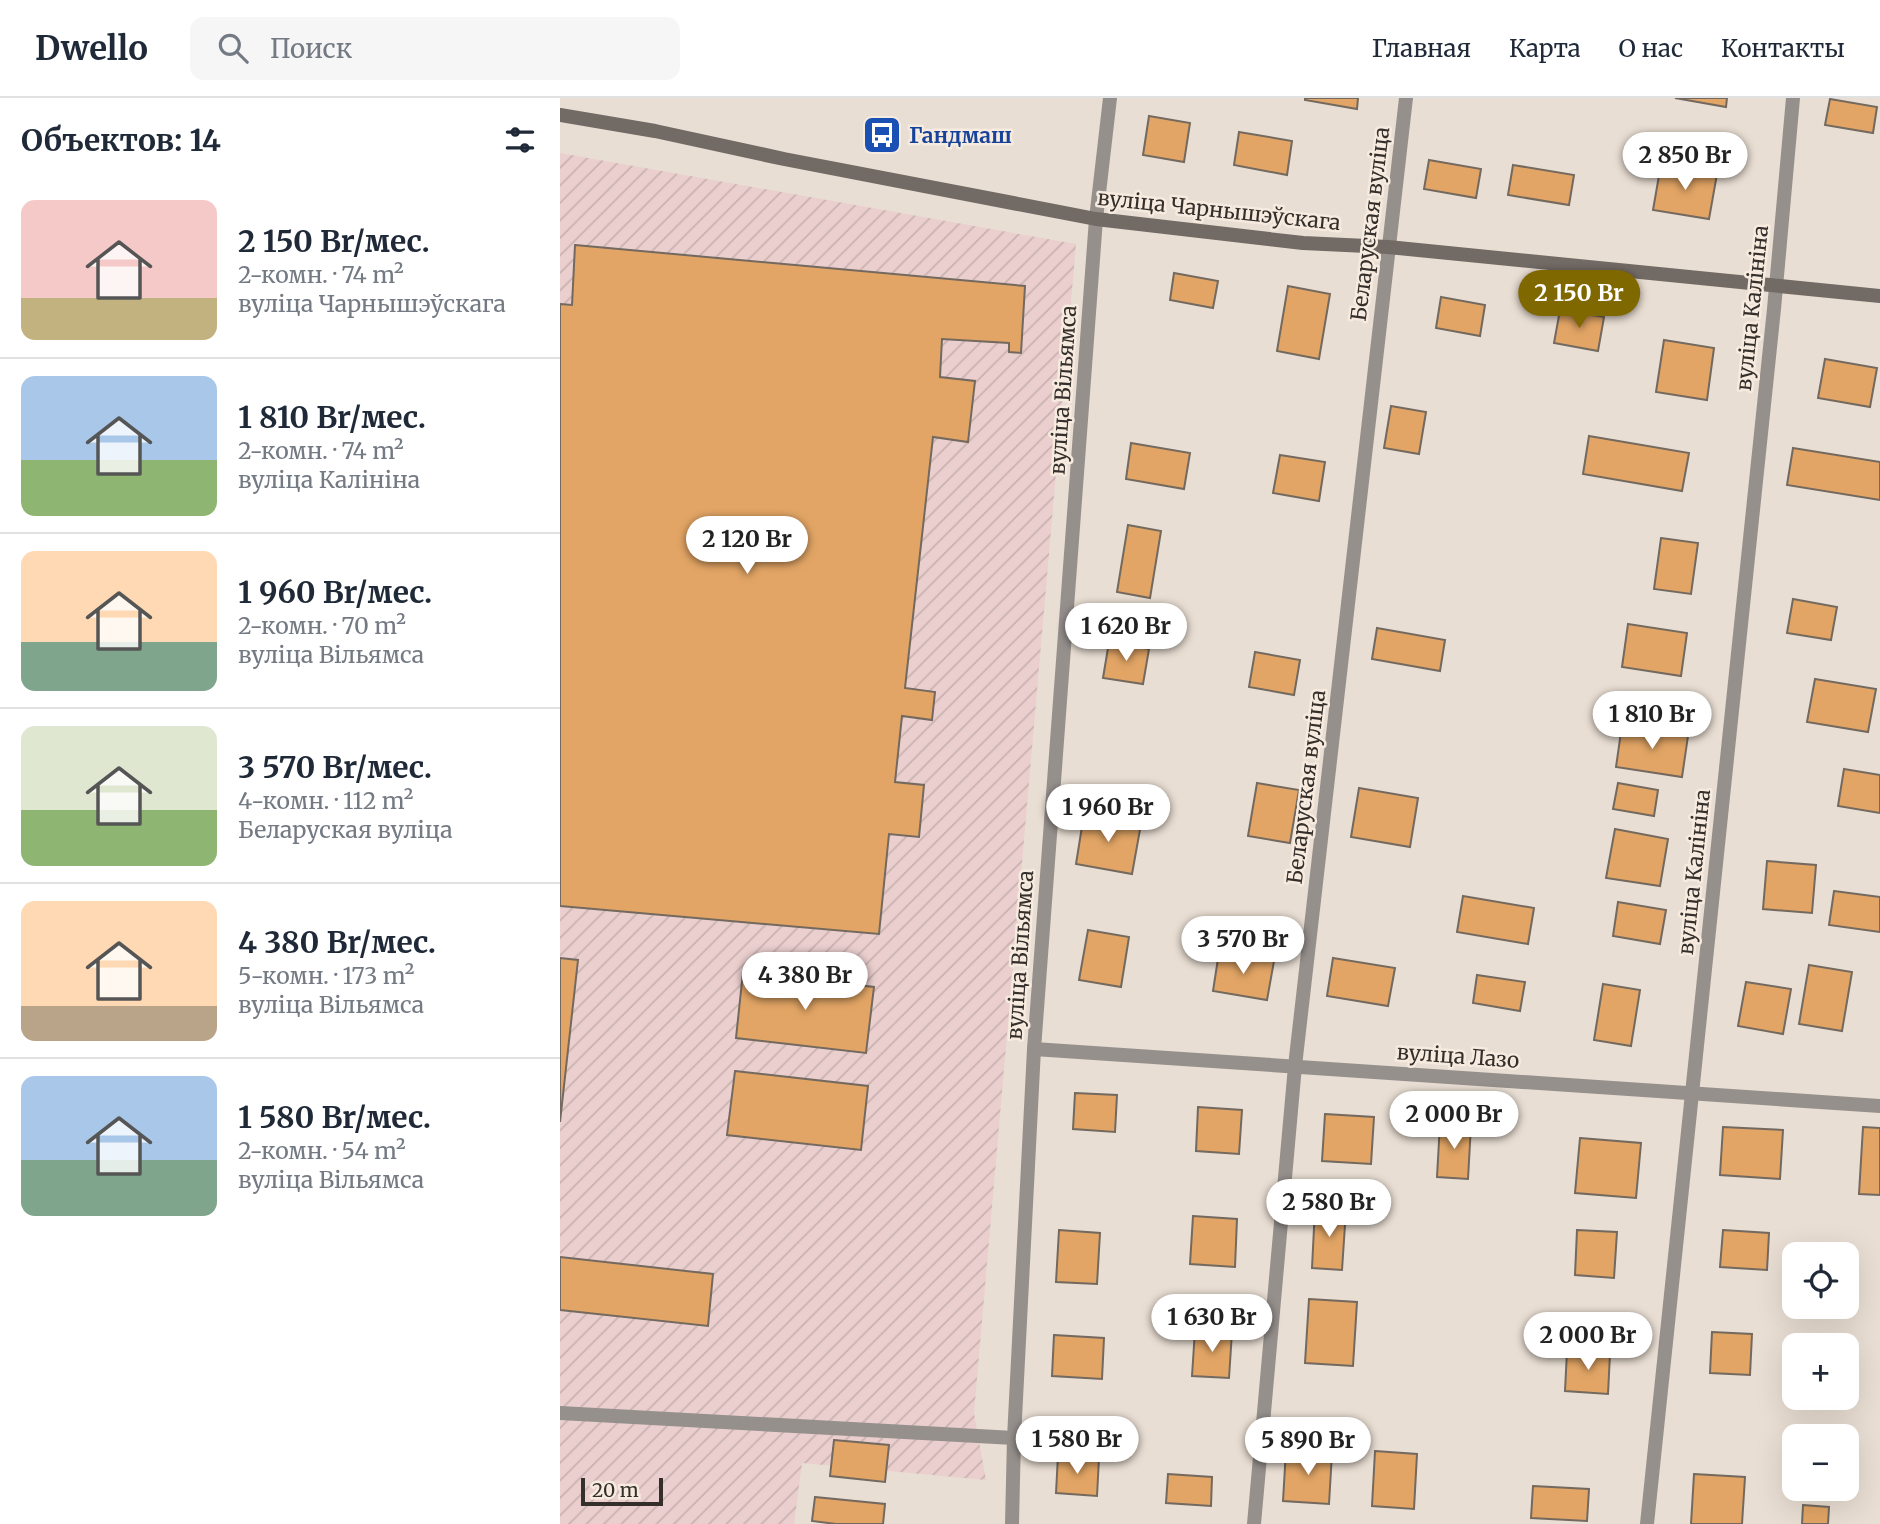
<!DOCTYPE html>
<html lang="ru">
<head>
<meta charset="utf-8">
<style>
  :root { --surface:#fff; --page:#f6f6f7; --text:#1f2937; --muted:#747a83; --line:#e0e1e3; --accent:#806800 }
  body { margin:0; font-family:Merriweather,serif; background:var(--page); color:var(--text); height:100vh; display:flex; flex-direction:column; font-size:26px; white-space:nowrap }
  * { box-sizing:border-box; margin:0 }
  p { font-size:23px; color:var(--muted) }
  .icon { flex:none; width:38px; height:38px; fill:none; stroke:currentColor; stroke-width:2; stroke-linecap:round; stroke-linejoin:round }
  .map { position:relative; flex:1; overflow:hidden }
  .details { display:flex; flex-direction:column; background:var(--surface); width:560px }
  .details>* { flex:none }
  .controls { position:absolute; left:1222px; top:1144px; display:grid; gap:14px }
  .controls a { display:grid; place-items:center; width:77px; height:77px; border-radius:14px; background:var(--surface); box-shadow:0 7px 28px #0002; font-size:35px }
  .scale { position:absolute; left:21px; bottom:18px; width:82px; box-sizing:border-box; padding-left:7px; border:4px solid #342f2b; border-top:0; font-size:19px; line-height:24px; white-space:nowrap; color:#342f2b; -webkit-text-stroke:5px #f7ebe0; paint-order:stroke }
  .price { position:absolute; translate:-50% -60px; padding:0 16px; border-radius:24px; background:#fff; color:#222; font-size:23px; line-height:46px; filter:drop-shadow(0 2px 4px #0008) }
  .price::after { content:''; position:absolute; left:50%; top:42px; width:21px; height:16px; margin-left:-10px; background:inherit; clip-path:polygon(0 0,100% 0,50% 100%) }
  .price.on { background:var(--accent); color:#fff }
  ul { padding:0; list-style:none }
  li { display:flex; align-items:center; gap:21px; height:175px; padding:0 21px }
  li+li { border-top:2px solid var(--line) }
  li span { display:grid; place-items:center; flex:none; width:196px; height:140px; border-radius:14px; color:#555 }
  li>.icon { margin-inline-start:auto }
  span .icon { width:84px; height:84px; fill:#fffc; stroke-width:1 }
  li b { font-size:30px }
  h2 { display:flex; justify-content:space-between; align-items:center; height:84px; padding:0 21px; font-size:30px }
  header { display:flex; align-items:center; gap:42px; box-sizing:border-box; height:98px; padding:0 35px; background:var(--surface); border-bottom:2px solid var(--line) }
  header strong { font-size:33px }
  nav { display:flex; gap:38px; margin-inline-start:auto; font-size:24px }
  .search { width:490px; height:63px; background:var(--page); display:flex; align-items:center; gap:18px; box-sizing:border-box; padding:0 24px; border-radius:14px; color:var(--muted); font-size:26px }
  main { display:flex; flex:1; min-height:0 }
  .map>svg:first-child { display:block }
  .industrial { fill:url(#industrial-furrows) }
  .building { fill:#e2a565; stroke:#73695f; stroke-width:2 }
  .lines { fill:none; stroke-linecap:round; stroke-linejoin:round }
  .street { stroke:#96908d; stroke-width:14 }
  .secondary { stroke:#726a65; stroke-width:14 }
  .labels { text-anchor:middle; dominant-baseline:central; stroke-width:5; stroke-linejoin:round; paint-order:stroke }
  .transit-label { font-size:21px; font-weight:bold; fill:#164399; stroke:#f7ebe0; text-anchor:start }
  .street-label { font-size:21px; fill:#342f2b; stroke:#f7ebe0 }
</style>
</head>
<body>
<header>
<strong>Dwello</strong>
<div class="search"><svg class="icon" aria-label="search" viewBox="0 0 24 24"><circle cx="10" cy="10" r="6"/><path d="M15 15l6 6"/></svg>Поиск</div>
<nav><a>Главная</a><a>Карта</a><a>О нас</a><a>Контакты</a></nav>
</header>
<main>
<section class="details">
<h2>Объектов: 14<svg class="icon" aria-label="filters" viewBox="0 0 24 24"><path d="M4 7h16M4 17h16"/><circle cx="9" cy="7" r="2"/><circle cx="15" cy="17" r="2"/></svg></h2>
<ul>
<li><span style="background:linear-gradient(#f6c9c9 70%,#c2b280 0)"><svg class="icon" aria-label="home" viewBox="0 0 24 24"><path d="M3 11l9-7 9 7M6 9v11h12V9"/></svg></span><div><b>2 150 Br/мес.</b><p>2-комн. · 74 m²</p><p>вуліца Чарнышэўскага</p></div></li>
<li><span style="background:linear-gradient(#a9c7e8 60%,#8fb573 0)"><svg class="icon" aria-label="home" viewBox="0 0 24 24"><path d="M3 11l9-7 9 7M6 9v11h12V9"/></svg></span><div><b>1 810 Br/мес.</b><p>2-комн. · 74 m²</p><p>вуліца Калініна</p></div></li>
<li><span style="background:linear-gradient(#ffd9b3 65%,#7fa58c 0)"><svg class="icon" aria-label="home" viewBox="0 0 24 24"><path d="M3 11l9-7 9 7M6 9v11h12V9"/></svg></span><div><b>1 960 Br/мес.</b><p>2-комн. · 70 m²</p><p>вуліца Вільямса</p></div></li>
<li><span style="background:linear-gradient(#dfe7d0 60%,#8fb573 0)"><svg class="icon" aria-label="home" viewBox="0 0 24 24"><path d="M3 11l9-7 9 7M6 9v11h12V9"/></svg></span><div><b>3 570 Br/мес.</b><p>4-комн. · 112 m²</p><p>Беларуская вуліца</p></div></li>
<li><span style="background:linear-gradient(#ffd9b3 75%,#b9a48a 0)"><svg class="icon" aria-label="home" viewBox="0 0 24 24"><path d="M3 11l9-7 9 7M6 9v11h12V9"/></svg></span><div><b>4 380 Br/мес.</b><p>5-комн. · 173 m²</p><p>вуліца Вільямса</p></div></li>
<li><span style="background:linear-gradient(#a9c7e8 60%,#7fa58c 0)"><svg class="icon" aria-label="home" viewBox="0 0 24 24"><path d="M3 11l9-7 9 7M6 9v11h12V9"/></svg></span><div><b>1 580 Br/мес.</b><p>2-комн. · 54 m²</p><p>вуліца Вільямса</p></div></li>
</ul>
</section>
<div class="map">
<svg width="1320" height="1426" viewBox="0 0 1320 1426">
  <defs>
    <pattern id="industrial-furrows" width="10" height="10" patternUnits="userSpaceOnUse" patternTransform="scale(1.75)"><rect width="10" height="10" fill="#eacfce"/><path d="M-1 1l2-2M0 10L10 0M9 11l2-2" fill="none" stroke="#c9b2b1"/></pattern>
  </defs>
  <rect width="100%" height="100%" fill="#e9ded3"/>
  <polygon class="industrial" points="0,55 516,146 414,1315 426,1382 242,1365 234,1426 0,1426"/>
  <g class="building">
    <polygon points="745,0 798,0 797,11 745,2"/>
    <polygon points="1115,0 1167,0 1166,9"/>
    <polygon points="1270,1 1317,9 1313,35 1265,27"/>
    <polygon points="589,18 630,25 624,64 583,57"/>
    <polygon points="679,34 732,43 727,77 674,67"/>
    <polygon points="869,62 921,71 916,100 864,91"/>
    <polygon points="1101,66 1157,76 1149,121 1093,112"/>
    <polygon points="953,67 1014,77 1009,107 948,97"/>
    <polygon points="15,147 465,188 461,255 449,254 449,245 382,241 380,279 415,283 408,344 373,339 345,590 375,594 372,622 342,618 335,684 364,687 359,739 329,736 319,836 0,808 0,206 12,207"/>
    <polygon points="614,175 658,183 653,210 610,202"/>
    <polygon points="728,188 770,196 759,261 717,253"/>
    <polygon points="881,199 925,207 920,238 876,230"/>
    <polygon points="1000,212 1044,219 1038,253 994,245"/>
    <polygon points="1104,242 1154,250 1147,302 1096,294"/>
    <polygon points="1265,261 1317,270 1310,309 1258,300"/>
    <polygon points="831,308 866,314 859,356 824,350"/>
    <polygon points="1029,338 1129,355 1122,393 1023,376"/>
    <polygon points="571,345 630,355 624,391 566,381"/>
    <polygon points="1233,350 1320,364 1320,402 1227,387"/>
    <polygon points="720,357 765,364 759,403 713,395"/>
    <polygon points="568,427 601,433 590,500 557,494"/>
    <polygon points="1101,440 1138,445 1131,496 1094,491"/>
    <polygon points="1233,501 1277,509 1271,542 1227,535"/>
    <polygon points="1068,526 1127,535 1121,578 1062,569"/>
    <polygon points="817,530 885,542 880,573 812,561"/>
    <polygon points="549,544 589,551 583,586 543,580"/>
    <polygon points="695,554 740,562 734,597 689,589"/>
    <polygon points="1255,581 1316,591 1308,634 1247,624"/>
    <polygon points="1062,627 1128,638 1122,679 1056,669"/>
    <polygon points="1284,671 1320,677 1320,715 1278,708"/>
    <polygon points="697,685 739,692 730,745 688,738"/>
    <polygon points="1058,685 1098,692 1094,718 1053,711"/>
    <polygon points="799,690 858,700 850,749 791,739"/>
    <polygon points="524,716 581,726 572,776 516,766"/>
    <polygon points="1055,731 1108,741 1100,788 1046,780"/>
    <polygon points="1207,763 1256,767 1252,815 1203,811"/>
    <polygon points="1274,793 1320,799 1320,834 1269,827"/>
    <polygon points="903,798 974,810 968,846 897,834"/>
    <polygon points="1058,804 1106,812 1100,846 1053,838"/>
    <polygon points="528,832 569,839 561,889 519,882"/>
    <polygon points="659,854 714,863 707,902 653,893"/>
    <polygon points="0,860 18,862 0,1024"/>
    <polygon points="773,860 835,870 828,908 767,898"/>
    <polygon points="1249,867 1292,874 1282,933 1239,926"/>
    <polygon points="183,874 314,889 306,955 176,940"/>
    <polygon points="917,877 965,884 960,913 913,905"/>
    <polygon points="1186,884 1231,891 1223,936 1178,928"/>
    <polygon points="1043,886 1080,892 1071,948 1034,942"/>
    <polygon points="175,973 308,988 301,1052 167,1037"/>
    <polygon points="515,995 557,997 555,1034 513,1031"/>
    <polygon points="638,1009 682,1012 679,1056 636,1053"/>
    <polygon points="765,1016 814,1019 811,1066 762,1063"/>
    <polygon points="880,1025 911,1027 908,1081 877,1079"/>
    <polygon points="1163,1029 1223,1032 1220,1081 1160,1077"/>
    <polygon points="1303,1029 1320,1030 1320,1097 1299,1096"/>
    <polygon points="1020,1040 1081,1045 1076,1100 1015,1095"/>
    <polygon points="755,1110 786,1112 782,1172 752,1170"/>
    <polygon points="633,1118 677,1121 675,1169 630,1166"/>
    <polygon points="499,1132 540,1135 537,1186 496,1184"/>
    <polygon points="1017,1132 1057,1134 1054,1180 1015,1177"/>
    <polygon points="1163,1132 1209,1135 1207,1172 1160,1169"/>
    <polygon points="0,1159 153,1176 148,1228 0,1212"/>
    <polygon points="749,1201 797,1204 793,1268 745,1265"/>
    <polygon points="635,1232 672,1234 669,1280 632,1278"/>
    <polygon points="1152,1234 1192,1236 1190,1277 1150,1275"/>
    <polygon points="494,1237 544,1240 542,1281 492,1278"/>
    <polygon points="1007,1253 1050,1256 1048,1296 1005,1293"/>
    <polygon points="274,1342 329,1347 325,1384 270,1378"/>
    <polygon points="726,1352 772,1355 769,1406 723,1403"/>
    <polygon points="815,1353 857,1356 854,1411 812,1408"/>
    <polygon points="498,1357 539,1360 537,1398 496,1395"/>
    <polygon points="608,1376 652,1379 651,1408 606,1405"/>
    <polygon points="1134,1376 1185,1379 1182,1426 1131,1426"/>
    <polygon points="973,1388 1029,1391 1027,1423 971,1420"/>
    <polygon points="255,1399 325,1406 323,1426 276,1426 252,1423"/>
    <polygon points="1243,1407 1269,1409 1268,1426 1242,1426"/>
  </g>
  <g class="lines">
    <g class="street">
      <polyline points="474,951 1320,1008"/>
      <polyline points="0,1315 454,1340"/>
      <polyline points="452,1426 454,1340 474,951 536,121 550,0"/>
      <polyline points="694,1426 735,968 846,0"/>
      <polyline points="1087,1426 1214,211 1233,0"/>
    </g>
    <polyline class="secondary" points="0,17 95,33 224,61 536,121 743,145 828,149 1320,198"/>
  </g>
  <defs>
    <symbol id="bus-square" viewBox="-11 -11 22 22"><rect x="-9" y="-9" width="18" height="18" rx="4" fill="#1a4fb4" stroke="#f7ebe0"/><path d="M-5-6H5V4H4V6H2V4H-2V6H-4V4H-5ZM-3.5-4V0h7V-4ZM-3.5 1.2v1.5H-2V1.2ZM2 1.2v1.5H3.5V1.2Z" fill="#fff"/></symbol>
  </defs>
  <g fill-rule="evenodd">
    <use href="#bus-square" x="300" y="15" width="44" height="44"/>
  </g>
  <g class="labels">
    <g class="transit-label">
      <text x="349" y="37">Гандмаш</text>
    </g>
    <g class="street-label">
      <text transform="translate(659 112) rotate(6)">вуліца Чарнышэўскага</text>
      <text transform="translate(810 126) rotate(-83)">Беларуская вуліца</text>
      <text transform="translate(1192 210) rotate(-84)">вуліца Калініна</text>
      <text transform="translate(503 292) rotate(-86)">вуліца Вільямса</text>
      <text transform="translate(746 689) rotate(-83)">Беларуская вуліца</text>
      <text transform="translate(1134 774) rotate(-84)">вуліца Калініна</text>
      <text transform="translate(460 857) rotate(-86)">вуліца Вільямса</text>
      <text transform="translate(898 958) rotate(4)">вуліца Лазо</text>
    </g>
  </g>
</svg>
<div class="controls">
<a><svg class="icon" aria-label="locate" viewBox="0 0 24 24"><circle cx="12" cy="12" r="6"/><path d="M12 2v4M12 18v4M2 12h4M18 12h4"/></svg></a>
<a>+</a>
<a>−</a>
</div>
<div class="scale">20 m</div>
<b class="price" style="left:1125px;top:94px">2 850 Br</b>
<b class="price on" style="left:1019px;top:232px">2 150 Br</b>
<b class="price" style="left:187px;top:478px">2 120 Br</b>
<b class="price" style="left:566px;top:565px">1 620 Br</b>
<b class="price" style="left:1092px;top:653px">1 810 Br</b>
<b class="price" style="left:548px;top:746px">1 960 Br</b>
<b class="price" style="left:683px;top:878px">3 570 Br</b>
<b class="price" style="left:245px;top:914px">4 380 Br</b>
<b class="price" style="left:894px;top:1053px">2 000 Br</b>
<b class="price" style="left:769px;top:1141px">2 580 Br</b>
<b class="price" style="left:652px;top:1256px">1 630 Br</b>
<b class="price" style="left:1028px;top:1274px">2 000 Br</b>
<b class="price" style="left:517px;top:1378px">1 580 Br</b>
<b class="price" style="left:748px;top:1379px">5 890 Br</b>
</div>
</main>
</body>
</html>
